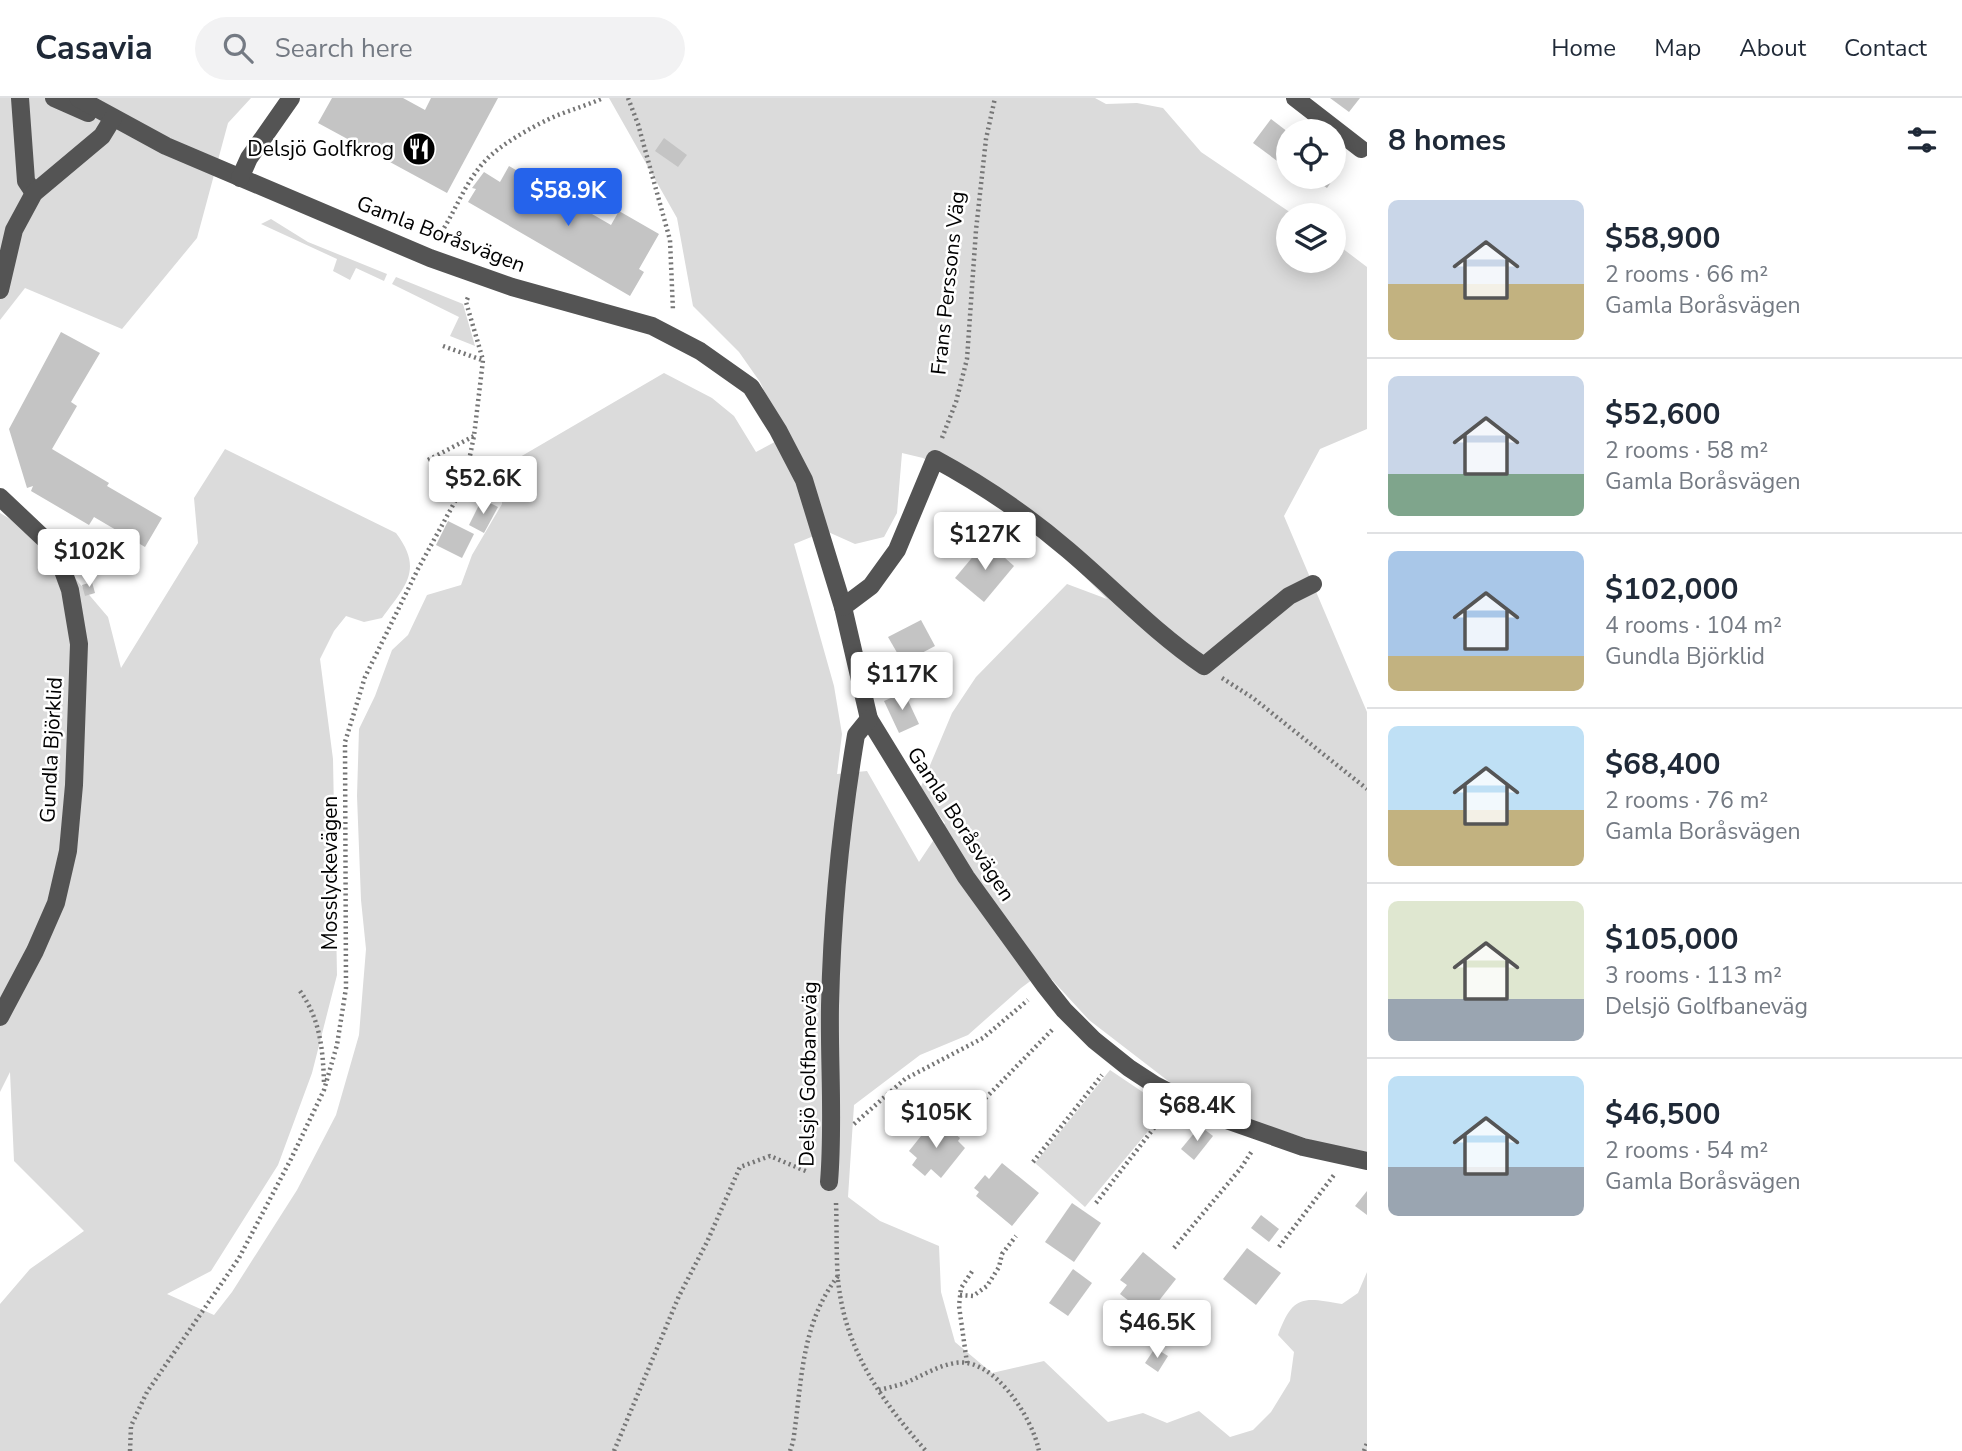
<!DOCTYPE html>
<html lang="en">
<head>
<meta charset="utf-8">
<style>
  :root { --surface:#fff; --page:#f2f2f3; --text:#1f2937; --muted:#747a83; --line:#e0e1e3; --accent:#2563eb }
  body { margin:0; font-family:"Nunito Sans",sans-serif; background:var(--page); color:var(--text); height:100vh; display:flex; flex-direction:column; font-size:26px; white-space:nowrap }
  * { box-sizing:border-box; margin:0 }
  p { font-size:23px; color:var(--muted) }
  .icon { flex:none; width:38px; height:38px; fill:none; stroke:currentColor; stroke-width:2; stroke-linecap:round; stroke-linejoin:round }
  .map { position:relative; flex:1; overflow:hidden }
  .drawer { display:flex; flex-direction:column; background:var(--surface); width:595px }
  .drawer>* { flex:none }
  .buttons { position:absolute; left:1276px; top:21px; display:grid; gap:14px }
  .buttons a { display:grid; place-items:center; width:70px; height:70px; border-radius:50%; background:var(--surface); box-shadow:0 4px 18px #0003; font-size:35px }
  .price { position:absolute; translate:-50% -60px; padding:0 16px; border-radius:7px; background:#fff; color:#222; font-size:23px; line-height:46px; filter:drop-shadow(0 2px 4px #0008) }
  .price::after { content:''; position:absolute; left:50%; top:42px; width:21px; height:16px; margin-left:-10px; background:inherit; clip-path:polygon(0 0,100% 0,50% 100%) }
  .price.current { background:var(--accent); color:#fff }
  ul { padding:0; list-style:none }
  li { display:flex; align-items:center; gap:21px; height:175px; padding:0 21px }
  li+li { border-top:2px solid var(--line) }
  li span { display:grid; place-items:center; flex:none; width:196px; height:140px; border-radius:10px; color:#555 }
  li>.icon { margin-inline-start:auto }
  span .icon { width:84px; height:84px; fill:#fffc; stroke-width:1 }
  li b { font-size:30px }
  h2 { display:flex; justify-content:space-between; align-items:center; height:84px; padding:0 21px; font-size:30px }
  header { display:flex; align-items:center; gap:42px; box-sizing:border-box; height:98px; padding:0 35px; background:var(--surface); border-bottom:2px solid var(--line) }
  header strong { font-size:33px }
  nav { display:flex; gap:38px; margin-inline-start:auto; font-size:24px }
  .search { width:490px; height:63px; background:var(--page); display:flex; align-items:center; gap:18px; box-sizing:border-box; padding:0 24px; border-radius:38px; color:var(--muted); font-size:26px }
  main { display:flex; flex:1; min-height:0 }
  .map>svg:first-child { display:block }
  .green { fill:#dbdbdb; fill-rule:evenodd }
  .building { fill:#c4c4c4 }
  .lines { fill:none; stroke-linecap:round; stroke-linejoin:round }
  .path { stroke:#767676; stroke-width:4.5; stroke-dasharray:2 3.5; stroke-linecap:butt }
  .minor { stroke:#545454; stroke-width:18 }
  .labels { text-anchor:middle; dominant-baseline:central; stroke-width:5; stroke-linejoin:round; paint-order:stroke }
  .poi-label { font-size:21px; fill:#000; stroke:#fff; text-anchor:end }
  .street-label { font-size:21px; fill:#000; stroke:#fff }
</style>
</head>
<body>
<header>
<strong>Casavia</strong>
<div class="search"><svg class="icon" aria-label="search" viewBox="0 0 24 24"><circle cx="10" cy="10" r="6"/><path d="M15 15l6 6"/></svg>Search here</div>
<nav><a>Home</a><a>Map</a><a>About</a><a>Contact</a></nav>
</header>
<main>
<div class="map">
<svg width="1367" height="1353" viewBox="0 0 1367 1353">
  <rect width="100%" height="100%" fill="#fff"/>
  <g class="green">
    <polygon points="0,0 251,0 228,25 197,140 122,231 25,190 0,222"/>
    <path d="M 609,0 L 1095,0 L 1106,6 L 1137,5 L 1163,10 L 1201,54 L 1294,117 L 1288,117 L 1288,163 L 1334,163 L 1334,144 L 1367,169 L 1367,331 L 1320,351 L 1284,418 L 1367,614 L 1367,1054 L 1327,1047 L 1227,1015 L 1176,989 L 1089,922 L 1044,873 L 1021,890 L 968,937 L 920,957 L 854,1007 L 848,1099 L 880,1123 L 939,1148 L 941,1194 L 955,1244 L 992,1275 L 1044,1263 L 1108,1324 L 1143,1315 L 1167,1325 L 1199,1313 L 1230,1339 L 1253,1332 L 1271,1314 L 1290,1283 L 1294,1254 L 1278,1237 C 1293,1197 1302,1199 1342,1206 L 1358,1195 L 1367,1174 L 1367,1353 L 0,1353 L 0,1206 L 30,1171 L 84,1133 L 14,1063 L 10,974 L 0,994 L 0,415 L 39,438 L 108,519 L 121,570 L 198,445 L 194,400 L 225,351 L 396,435 C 424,472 405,488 382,520 L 364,524 L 346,518 L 334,533 L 320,561 L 333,661 L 337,877 L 312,975 L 278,1067 L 211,1173 L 167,1196 L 214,1217 L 232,1194 L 297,1092 L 336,1017 L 359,937 L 366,851 L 361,802 L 357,698 L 359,631 L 375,598 L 392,552 L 408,537 L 427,497 L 461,487 L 472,457 L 502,406 L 501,370 L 664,275 L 712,300 L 734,318 L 756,354 L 786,338 L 760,284 L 739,254 L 693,208 L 677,120 ZM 902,355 L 923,360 L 1028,428 L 1068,462 L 1107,501 L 1067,486 L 976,579 L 952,615 L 920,691 L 945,725 L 919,764 L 867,673 L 837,676 L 842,636 L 834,588 L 794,446 L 826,433 L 855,446 L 884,439 L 897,415 Z"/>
    <polygon points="271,121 308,144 387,176 384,183 356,170 350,182 333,173 337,161 261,126"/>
    <polygon points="396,179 463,206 475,248 450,238 459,219 392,186"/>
    <polygon points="1110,972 1150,999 1150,1014 1159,1020 1085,1109 1035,1065"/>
  </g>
  <g class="building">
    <polygon points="332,0 403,0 425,12 431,0 498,0 447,95 318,25"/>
    <polygon points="1330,0 1360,0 1349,14"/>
    <polygon points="1271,21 1288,34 1288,71 1253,45"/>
    <polygon points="664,40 687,57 678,69 655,53"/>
    <polygon points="509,68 611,127 619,113 659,136 639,171 644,174 630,198 468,104 476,91 472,90 484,74 500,84"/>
    <polygon points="1311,79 1332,79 1334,80 1327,90"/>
    <polygon points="61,234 100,255 71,304 77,308 52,351 109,385 107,388 162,420 145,449 94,419 89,427 31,393 33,388 27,390 9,331"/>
    <polygon points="482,401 498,409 484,435 469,427"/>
    <polygon points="448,423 474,436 462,460 436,447"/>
    <polygon points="986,443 1014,468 984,504 955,480"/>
    <polygon points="92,484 95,495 85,498 82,487"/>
    <polygon points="921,522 935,548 903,565 888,539"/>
    <polygon points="904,594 919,626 899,635 884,603"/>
    <polygon points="933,1023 941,1031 944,1027 960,1040 958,1043 965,1050 941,1080 931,1071 925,1078 912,1067 917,1060 909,1053"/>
    <polygon points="1200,1028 1213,1038 1194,1062 1181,1051"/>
    <polygon points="1002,1065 1039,1095 1012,1128 976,1098 979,1094 974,1090 985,1077 989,1081"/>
    <polygon points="1367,1093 1367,1117 1355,1108"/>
    <polygon points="1072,1105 1101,1125 1074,1164 1045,1144"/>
    <polygon points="1261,1117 1279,1131 1269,1144 1251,1130"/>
    <polygon points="1247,1150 1281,1175 1256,1207 1223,1181"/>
    <polygon points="1143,1154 1176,1181 1154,1209 1149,1205 1142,1213 1120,1196 1127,1187 1120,1182"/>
    <polygon points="1073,1171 1092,1185 1068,1218 1049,1205"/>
    <polygon points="1155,1250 1168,1258 1158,1274 1145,1265"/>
  </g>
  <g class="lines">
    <g class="path">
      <polyline points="628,0 638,26 670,142 673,213"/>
      <path d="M 438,139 C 456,114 464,84 487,61 C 499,48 530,30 547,22 C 565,13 584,9 603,0"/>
      <polyline points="443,248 482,262"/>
      <polyline points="942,340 956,304 967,261 976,132 986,41 995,0"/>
      <polyline points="428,362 474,338"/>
      <polyline points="1222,580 1253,600 1367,691"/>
      <path d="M 300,893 C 320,921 323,951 324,985"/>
      <polyline points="970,1016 1052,932"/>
      <polyline points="854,1026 905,981 983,940 1028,902"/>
      <polyline points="1033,1064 1102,977"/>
      <path d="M 836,1105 C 837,1131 836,1157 838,1182 C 845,1252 881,1302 926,1353"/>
      <polyline points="1096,1105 1164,1017"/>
      <polyline points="1279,1149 1334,1077"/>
      <polyline points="1174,1150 1241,1070 1252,1053"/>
      <polyline points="960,1197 973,1198 987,1188 999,1169 1002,1156 1016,1138"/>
      <polyline points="967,1265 959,1208 961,1190 973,1172"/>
      <path d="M 879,1292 C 887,1290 896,1288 905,1285 C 922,1278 937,1268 955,1265 C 994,1258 1033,1321 1039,1353"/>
      <polyline points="130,1353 131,1328 147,1294 239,1160 291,1061 324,992 337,947 346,890 345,644 365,579 418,471 458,398 466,377 474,338 483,262 466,204 469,197"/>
      <polyline points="614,1353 679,1198 707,1144 740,1069 770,1058 808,1074"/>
      <path d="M 790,1353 L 793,1344 C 802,1286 800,1227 838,1178"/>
      <polyline points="1364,1353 1367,1345"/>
    </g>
    <g class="minor">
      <polyline points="20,0 26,83 34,95"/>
      <polyline points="54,0 88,15"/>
      <polyline points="78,0 166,48 430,160 512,189 652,228 700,253 751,289 778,332 804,382 843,509 869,621 966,779 1045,888 1064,912 1094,942 1129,970 1155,987 1218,1019 1303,1049 1367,1063"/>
      <polyline points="1295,0 1361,51"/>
      <polyline points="240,80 249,60 291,0"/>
      <polyline points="0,192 14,132 34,95 102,38 113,20"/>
      <polyline points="0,399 55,451 70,492 79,546 74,687 68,753 56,805 35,853 0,919"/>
      <path d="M 843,509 L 871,488 L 897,452 L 935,361 C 983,387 1027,417 1068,452 C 1114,491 1154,534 1204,568 L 1289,498 L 1313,486"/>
      <path d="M 829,1084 C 834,1025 829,967 830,908 C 832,817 841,726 856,637 L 869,621"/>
    </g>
  </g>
  <defs>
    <symbol id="restaurant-disc" viewBox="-11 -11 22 22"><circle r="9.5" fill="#000" stroke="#fff"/><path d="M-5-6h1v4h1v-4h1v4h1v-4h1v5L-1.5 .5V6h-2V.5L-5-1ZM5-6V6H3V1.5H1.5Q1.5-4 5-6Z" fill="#fff"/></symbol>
  </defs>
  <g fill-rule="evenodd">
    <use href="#restaurant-disc" x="400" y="32" width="38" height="38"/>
  </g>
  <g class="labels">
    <g class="poi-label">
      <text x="394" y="51">Delsjö Golfkrog</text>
    </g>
    <g class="street-label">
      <text transform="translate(441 136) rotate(21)">Gamla Boråsvägen</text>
      <text transform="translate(948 185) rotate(-84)">Frans Perssons Väg</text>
      <text transform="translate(51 652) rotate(-87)">Gundla Björklid</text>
      <text transform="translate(961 726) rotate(57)">Gamla Boråsvägen</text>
      <text transform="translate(330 775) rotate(-90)">Mosslyckevägen</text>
      <text transform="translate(808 976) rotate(-89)">Delsjö Golfbaneväg</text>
    </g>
  </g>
</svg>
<div class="buttons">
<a><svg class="icon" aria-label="locate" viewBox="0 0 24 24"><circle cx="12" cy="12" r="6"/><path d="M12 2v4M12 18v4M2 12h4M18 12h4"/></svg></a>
<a><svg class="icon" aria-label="layers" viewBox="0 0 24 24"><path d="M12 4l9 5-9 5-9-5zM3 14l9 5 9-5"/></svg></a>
</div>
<b class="price current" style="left:568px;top:130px">$58.9K</b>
<b class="price" style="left:483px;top:418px">$52.6K</b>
<b class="price" style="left:985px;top:474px">$127K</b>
<b class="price" style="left:89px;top:491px">$102K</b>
<b class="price" style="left:902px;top:614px">$117K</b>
<b class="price" style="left:1197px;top:1045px">$68.4K</b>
<b class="price" style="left:936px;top:1052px">$105K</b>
<b class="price" style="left:1157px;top:1262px">$46.5K</b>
</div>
<section class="drawer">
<h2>8 homes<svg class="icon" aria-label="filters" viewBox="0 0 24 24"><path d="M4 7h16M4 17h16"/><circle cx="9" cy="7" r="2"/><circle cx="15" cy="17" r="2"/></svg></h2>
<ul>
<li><span style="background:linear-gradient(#c9d6e8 60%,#c2b280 0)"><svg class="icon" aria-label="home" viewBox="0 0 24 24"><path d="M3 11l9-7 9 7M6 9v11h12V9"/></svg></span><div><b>$58,900</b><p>2 rooms · 66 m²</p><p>Gamla Boråsvägen</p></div></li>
<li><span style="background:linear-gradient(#c9d6e8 70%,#7fa58c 0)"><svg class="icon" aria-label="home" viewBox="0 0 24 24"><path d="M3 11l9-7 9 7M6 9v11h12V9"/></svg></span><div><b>$52,600</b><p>2 rooms · 58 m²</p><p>Gamla Boråsvägen</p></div></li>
<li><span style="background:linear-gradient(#a9c7e8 75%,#c2b280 0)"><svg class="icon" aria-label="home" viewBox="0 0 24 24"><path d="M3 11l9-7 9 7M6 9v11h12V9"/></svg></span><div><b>$102,000</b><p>4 rooms · 104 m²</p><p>Gundla Björklid</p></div></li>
<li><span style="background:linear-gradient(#bfe0f5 60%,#c2b280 0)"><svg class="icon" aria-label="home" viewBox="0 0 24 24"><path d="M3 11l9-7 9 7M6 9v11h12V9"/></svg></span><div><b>$68,400</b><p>2 rooms · 76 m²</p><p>Gamla Boråsvägen</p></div></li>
<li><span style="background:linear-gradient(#dfe7d0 70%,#9aa5b1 0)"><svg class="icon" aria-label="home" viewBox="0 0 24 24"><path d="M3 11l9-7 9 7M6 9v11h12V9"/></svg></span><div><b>$105,000</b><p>3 rooms · 113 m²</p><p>Delsjö Golfbaneväg</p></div></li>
<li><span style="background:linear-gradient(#bfe0f5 65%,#9aa5b1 0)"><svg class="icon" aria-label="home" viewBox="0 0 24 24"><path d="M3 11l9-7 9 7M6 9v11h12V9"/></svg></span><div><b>$46,500</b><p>2 rooms · 54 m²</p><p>Gamla Boråsvägen</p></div></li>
</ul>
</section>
</main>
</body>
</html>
